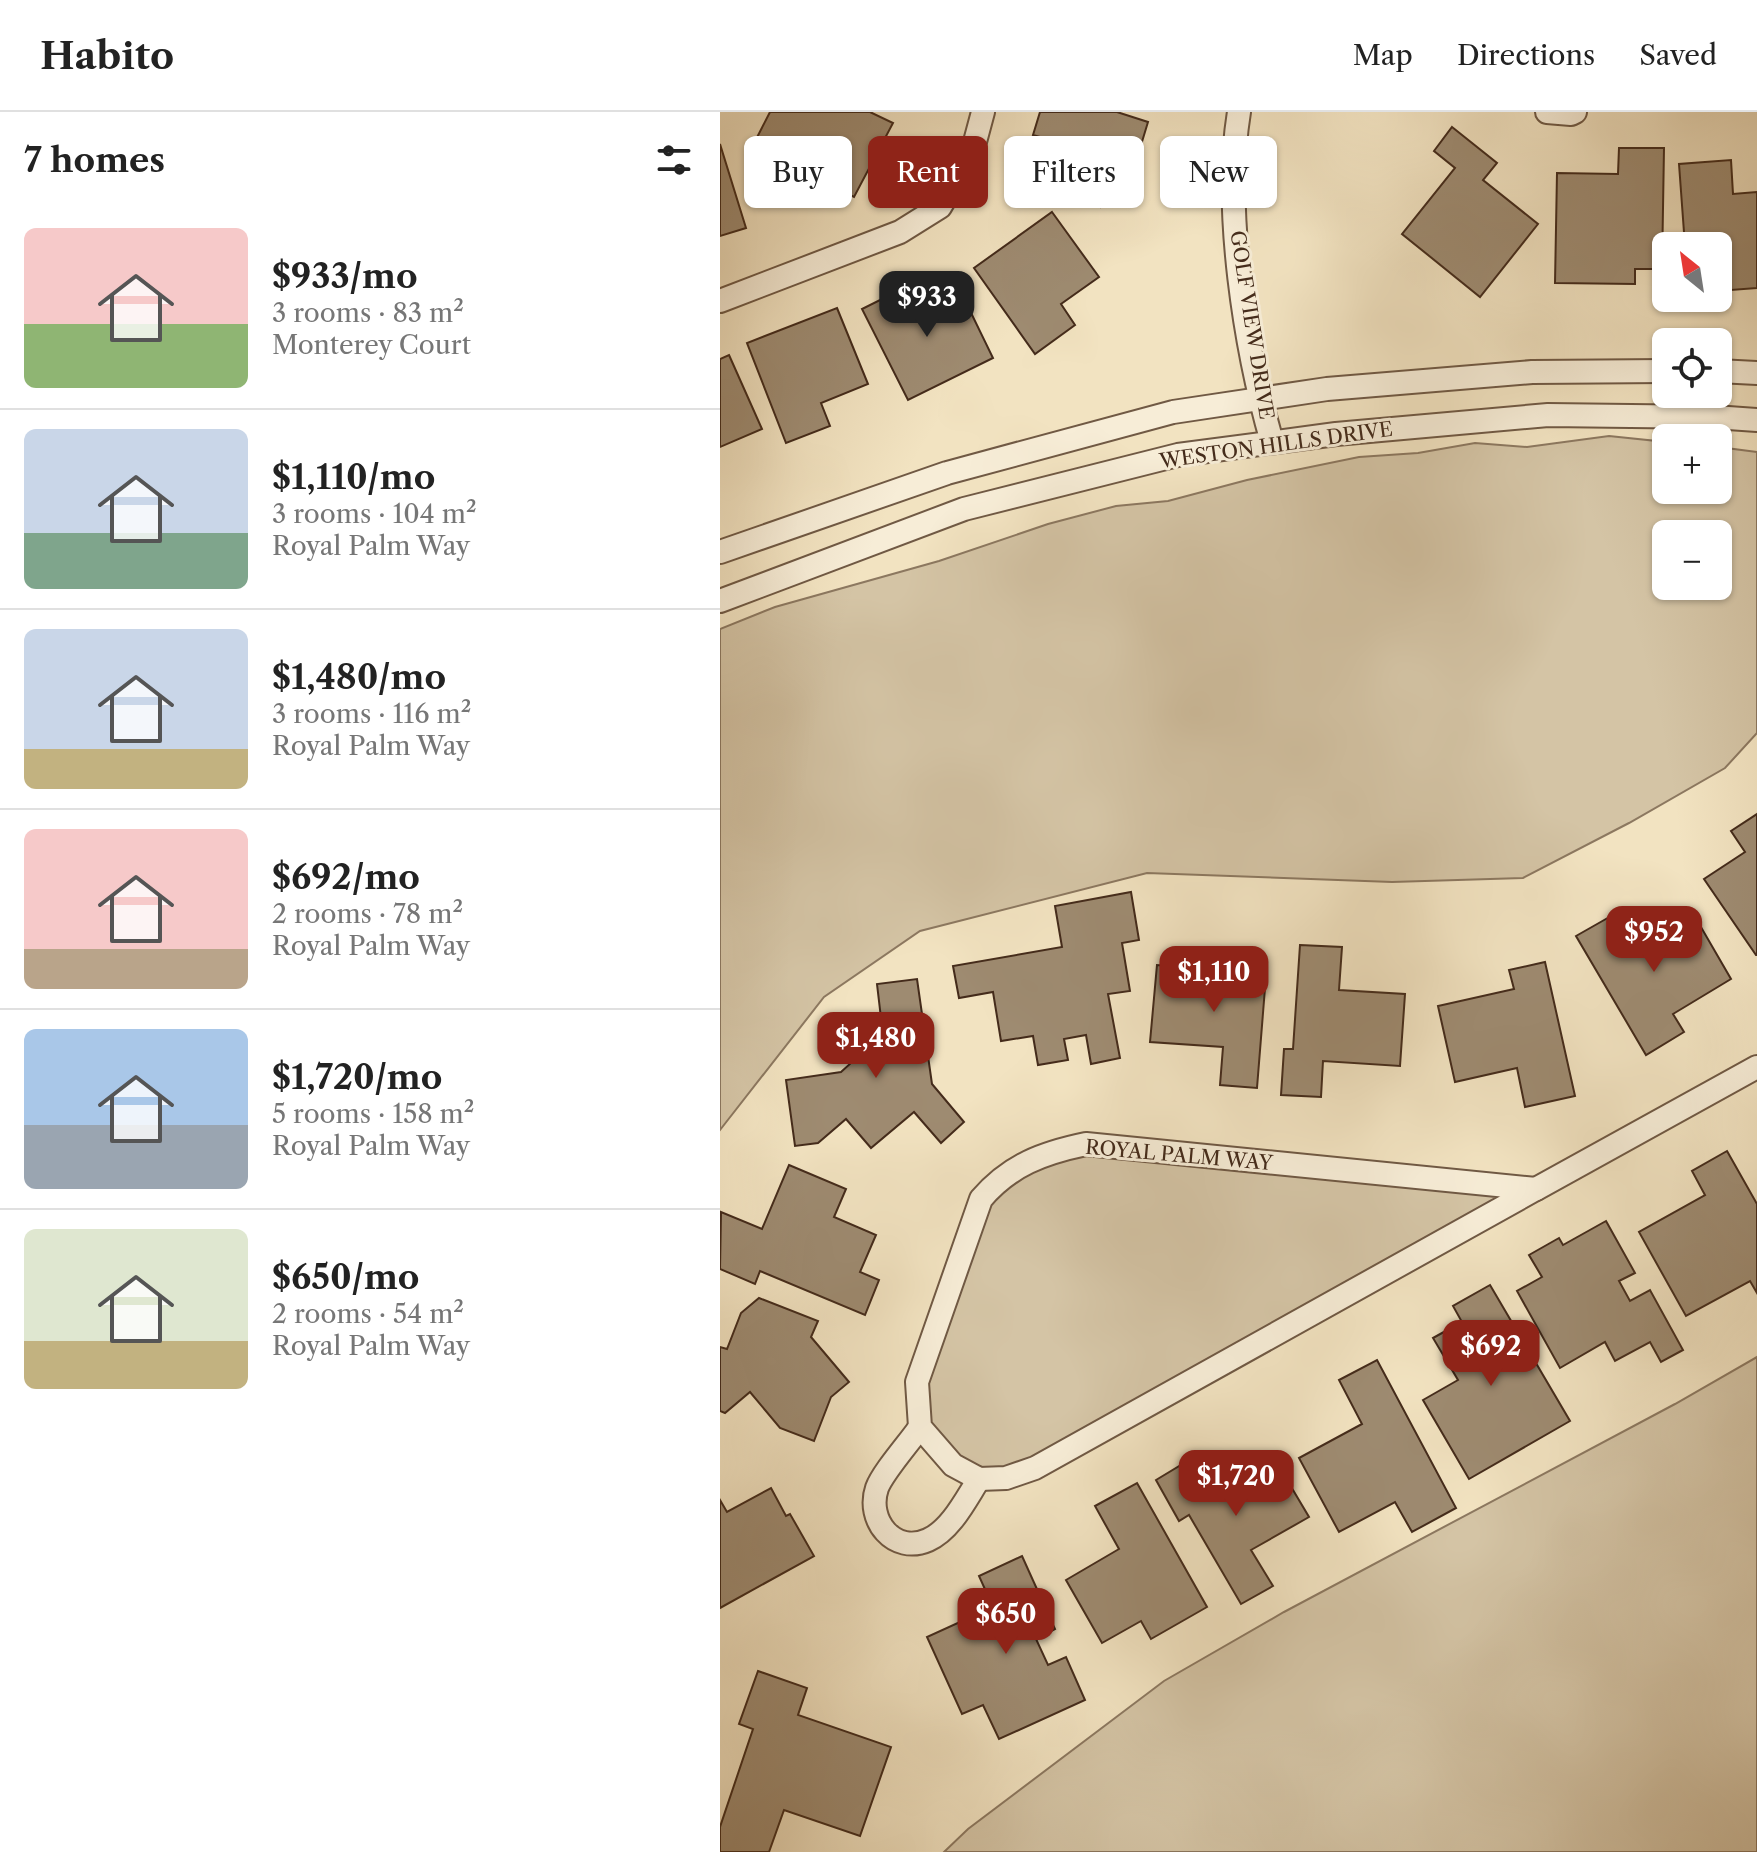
<!DOCTYPE html>
<html lang="en">
<head>
<meta charset="utf-8">
<style>
  :root { --surface:#fff; --page:#f2f2f2; --text:#222; --muted:#767676; --line:#e0e0e0; --accent:#8f2418 }
  body { margin:0; font-family:"Libre Caslon Text",serif; background:var(--page); color:var(--text); height:100vh; display:flex; flex-direction:column; font-size:30px; white-space:nowrap }
  * { box-sizing:border-box; margin:0 }
  p { font-size:26px; color:var(--muted) }
  .icon { flex:none; width:44px; height:44px; fill:none; stroke:currentColor; stroke-width:2; stroke-linecap:round; stroke-linejoin:round }
  .map { position:relative; flex:1; overflow:hidden }
  .sheet { display:flex; flex-direction:column; background:var(--surface); width:720px }
  .sheet>* { flex:none }
  .top-card { position:absolute; left:24px; top:24px; width:760px; height:72px; display:flex; gap:16px }
  .needle { width:52px; rotate:330deg }
  .buttons { position:absolute; left:932px; top:120px; display:grid; gap:16px }
  .buttons a { display:grid; place-items:center; width:80px; height:80px; border-radius:12px; background:var(--surface); box-shadow:0 2px 6px #0004; font-size:40px }
  .price { position:absolute; translate:-50% -68px; padding:0 18px; border-radius:16px; background:var(--accent); color:#fff; font-size:26px; line-height:52px; filter:drop-shadow(0 2px 4px #0008) }
  .price::after { content:''; position:absolute; left:50%; top:48px; width:24px; height:18px; margin-left:-12px; background:inherit; clip-path:polygon(0 0,100% 0,50% 100%) }
  .price.selected { background:#222; color:#fff }
  ul { padding:0; list-style:none }
  li { display:flex; align-items:center; gap:24px; height:200px; padding:0 24px }
  li+li { border-top:2px solid var(--line) }
  li span { display:grid; place-items:center; flex:none; width:224px; height:160px; border-radius:12px; color:#555 }
  li>.icon { margin-inline-start:auto }
  span .icon { width:96px; height:96px; fill:#fffc; stroke-width:1 }
  li b { font-size:34px }
  h2 { display:flex; justify-content:space-between; align-items:center; height:96px; padding:0 24px; font-size:34px }
  .pill { padding:0 28px; border-radius:12px; background:var(--surface); box-shadow:0 2px 6px #0004; font-size:28px; line-height:72px }
  .pill.selected { background:var(--accent); color:#fff }
  header { display:flex; align-items:center; gap:48px; box-sizing:border-box; height:112px; padding:0 40px; background:var(--surface); border-bottom:2px solid var(--line) }
  header strong { font-size:38px }
  nav { display:flex; gap:44px; margin-inline-start:auto; font-size:28px }
  main { display:flex; flex:1; min-height:0 }
  .map>svg:first-child { display:block }
  .green { fill:#d4c4a5; stroke:#8c7860; stroke-width:2; fill-rule:evenodd }
  .building { fill:#9e8b71; stroke:#442b1b; stroke-width:2 }
  .lines { fill:none; stroke-linecap:round; stroke-linejoin:round }
  .street-casing { stroke:#705944; stroke-width:26 }
  .street { stroke:#f7edd7; stroke-width:22 }
  .labels { text-anchor:middle; dominant-baseline:central; stroke-width:6; stroke-linejoin:round; paint-order:stroke }
  .street-label { font-size:20px; fill:#442b1b; stroke:#f7edd7 }
</style>
</head>
<body>
<header>
<strong>Habito</strong>
<nav><a>Map</a><a>Directions</a><a>Saved</a></nav>
</header>
<main>
<section class="sheet">
<h2>7 homes<svg class="icon" aria-label="filters" viewBox="0 0 24 24"><path d="M4 7h16M4 17h16"/><circle cx="9" cy="7" r="2"/><circle cx="15" cy="17" r="2"/></svg></h2>
<ul>
<li><span style="background:linear-gradient(#f6c9c9 60%,#8fb573 0)"><svg class="icon" aria-label="home" viewBox="0 0 24 24"><path d="M3 11l9-7 9 7M6 9v11h12V9"/></svg></span><div><b>$933/mo</b><p>3 rooms · 83 m²</p><p>Monterey Court</p></div></li>
<li><span style="background:linear-gradient(#c9d6e8 65%,#7fa58c 0)"><svg class="icon" aria-label="home" viewBox="0 0 24 24"><path d="M3 11l9-7 9 7M6 9v11h12V9"/></svg></span><div><b>$1,110/mo</b><p>3 rooms · 104 m²</p><p>Royal Palm Way</p></div></li>
<li><span style="background:linear-gradient(#c9d6e8 75%,#c2b280 0)"><svg class="icon" aria-label="home" viewBox="0 0 24 24"><path d="M3 11l9-7 9 7M6 9v11h12V9"/></svg></span><div><b>$1,480/mo</b><p>3 rooms · 116 m²</p><p>Royal Palm Way</p></div></li>
<li><span style="background:linear-gradient(#f6c9c9 75%,#b9a48a 0)"><svg class="icon" aria-label="home" viewBox="0 0 24 24"><path d="M3 11l9-7 9 7M6 9v11h12V9"/></svg></span><div><b>$692/mo</b><p>2 rooms · 78 m²</p><p>Royal Palm Way</p></div></li>
<li><span style="background:linear-gradient(#a9c7e8 60%,#9aa5b1 0)"><svg class="icon" aria-label="home" viewBox="0 0 24 24"><path d="M3 11l9-7 9 7M6 9v11h12V9"/></svg></span><div><b>$1,720/mo</b><p>5 rooms · 158 m²</p><p>Royal Palm Way</p></div></li>
<li><span style="background:linear-gradient(#dfe7d0 70%,#c2b280 0)"><svg class="icon" aria-label="home" viewBox="0 0 24 24"><path d="M3 11l9-7 9 7M6 9v11h12V9"/></svg></span><div><b>$650/mo</b><p>2 rooms · 54 m²</p><p>Royal Palm Way</p></div></li>
</ul>
</section>
<div class="map">
<svg width="1037" height="1740" viewBox="0 0 1037 1740">
  <rect width="100%" height="100%" fill="#f2e3c1"/>
  <filter id="stains"><feTurbulence type="fractalNoise" baseFrequency=".0025" numOctaves="4"/><feColorMatrix values="0 0 0 0 .2 0 0 0 0 .09 0 0 0 0 .02 0 0 0 .5 -.17"/></filter>
  <radialGradient id="worn" r=".72"><stop offset=".6" stop-color="#630" stop-opacity="0"/><stop offset="1" stop-color="#630" stop-opacity=".3"/></radialGradient>
  <g class="green">
    <path d="M 889,324 L 946,330 L 946,378 L 998,378 L 998,335 L 1037,340 L 1037,621 L 1005,656 L 909,711 L 803,766 L 672,770 L 427,761 L 200,819 L 104,885 L 0,1018 L 0,517 L 55,495 L 219,449 L 328,412 L 396,394 L 448,389 L 527,368 L 639,345 L 698,341 L 755,331 L 807,335 ZM 946,422 L 998,422 L 998,474 L 946,474 Z"/>
    <polygon points="329,1040 816,1077 315,1356 259,1367 200,1315 197,1270 261,1087"/>
    <polygon points="1037,1245 1037,1740 224,1740 248,1717 444,1569 564,1500 955,1292"/>
  </g>
  <g class="building">
    <polygon points="50,0 150,0 173,11 134,85 108,72 118,54 76,33 63,58 29,41"/>
    <polygon points="320,0 397,0 428,10 411,66 390,60 380,95 315,76 330,28 313,23"/>
    <polygon points="732,15 777,51 763,68 818,112 760,185 682,122 735,56 714,39"/>
    <polygon points="0,32 26,116 0,124"/>
    <polygon points="899,36 944,36 942,157 915,157 915,172 835,171 837,61 898,62"/>
    <polygon points="1011,48 1013,82 1037,80 1037,176 998,179 998,134 965,134 959,52"/>
    <polygon points="332,100 379,165 341,192 355,213 315,242 254,156"/>
    <polygon points="186,175 197,196 239,176 273,246 188,288 142,197"/>
    <polygon points="117,196 148,272 101,291 110,314 66,331 27,231"/>
    <polygon points="9,243 42,317 0,335 0,247"/>
    <polygon points="1037,702 1037,843 1036,843 984,767 1025,740 1011,719"/>
    <polygon points="411,780 419,828 402,831 410,879 388,882 400,946 371,952 366,923 344,927 348,948 318,953 313,924 281,929 273,880 239,886 233,854 342,835 335,794"/>
    <polygon points="900,799 921,834 974,803 1011,867 953,902 964,920 926,943 856,824"/>
    <polygon points="580,833 622,835 619,878 685,882 680,954 603,949 601,985 561,983 564,937 573,937"/>
    <polygon points="501,847 547,851 537,976 500,973 503,935 430,930 437,853 500,858"/>
    <polygon points="825,850 855,984 805,995 797,956 735,970 718,894 794,877 789,858"/>
    <polygon points="197,867 212,972 244,1010 221,1031 194,1000 151,1036 126,1007 98,1031 75,1034 66,968 121,960 131,951 128,935 161,906 157,872"/>
    <polygon points="1007,1039 1037,1092 1037,1181 1030,1169 966,1204 919,1120 985,1083 972,1059"/>
    <polygon points="69,1053 126,1077 114,1105 156,1123 140,1160 159,1168 145,1203 40,1159 35,1172 0,1157 1,1100 42,1117"/>
    <polygon points="886,1109 915,1161 899,1169 910,1189 930,1178 963,1238 941,1250 930,1230 895,1249 885,1230 840,1256 797,1179 822,1165 809,1143 839,1126 843,1133"/>
    <polygon points="770,1173 850,1309 749,1367 703,1288 738,1268 713,1226 742,1210 733,1194"/>
    <polygon points="39,1186 98,1209 91,1225 129,1270 111,1285 94,1329 60,1316 30,1280 5,1301 0,1299 0,1235 7,1237 21,1201"/>
    <polygon points="657,1248 736,1396 692,1420 675,1390 619,1420 579,1346 642,1312 619,1268"/>
    <polygon points="554,1346 589,1405 531,1438 553,1474 521,1492 469,1403 459,1409 436,1368 471,1347 491,1382"/>
    <polygon points="417,1371 487,1495 431,1527 421,1509 382,1531 346,1468 399,1437 375,1394"/>
    <polygon points="51,1376 66,1404 70,1402 94,1444 0,1496 0,1388 7,1400"/>
    <polygon points="302,1444 335,1517 316,1527 328,1553 346,1545 365,1588 279,1627 263,1593 242,1602 207,1525 273,1495 259,1464"/>
    <polygon points="38,1559 87,1576 78,1603 171,1635 140,1724 64,1698 49,1740 0,1740 0,1715 33,1617 19,1612"/>
  </g>
  <g class="lines">
    <defs>
      <g id="street">
        <path d="M 519,0 C 503,97 525,236 552,330"/>
        <polyline points="827,0 851,2 855,0"/>
        <polyline points="0,189 180,120 220,95 252,41 263,0"/>
        <polyline points="998,259 1037,261"/>
        <polyline points="0,440 227,361 453,300 607,277 812,260 946,259"/>
        <polyline points="0,489 244,397 458,343 616,322 828,303 994,305 1037,308"/>
        <path d="M 366,1032 L 816,1077 L 315,1356 L 286,1366 L 259,1367 L 233,1353 L 200,1315 L 197,1270 L 261,1087 C 290,1053 323,1041 366,1032 Z"/>
        <polyline points="816,1077 1037,955"/>
        <path d="M 200,1315 C 189,1331 163,1360 157,1376 C 146,1408 174,1443 208,1428 C 231,1418 246,1387 259,1367"/>
      </g>
    </defs>
    <use href="#street" class="street-casing"/>
    <use href="#street" class="street"/>
  </g>
  <g class="labels">
    <g class="street-label">
      <text transform="translate(532 213) rotate(81)">GOLF VIEW DRIVE</text>
      <text transform="translate(556 333) rotate(-8)">WESTON HILLS DRIVE</text>
      <text transform="translate(459 1043) rotate(5)">ROYAL PALM WAY</text>
    </g>
  </g>
  <rect width="100%" height="100%" filter="url(#stains)"/>
  <rect width="100%" height="100%" fill="url(#worn)"/>
</svg>
<div class="buttons">
<a><svg class="needle" viewBox="-14 -14 28 28"><path d="M0-13l5 13h-10z" fill="#e53935"/><path d="M0 13l5-13h-10z" fill="#767676"/></svg></a>
<a><svg class="icon" aria-label="locate" viewBox="0 0 24 24"><circle cx="12" cy="12" r="6"/><path d="M12 2v4M12 18v4M2 12h4M18 12h4"/></svg></a>
<a>+</a>
<a>−</a>
</div>
<b class="price selected" style="left:207px;top:227px">$933</b>
<b class="price" style="left:934px;top:862px">$952</b>
<b class="price" style="left:494px;top:902px">$1,110</b>
<b class="price" style="left:156px;top:968px">$1,480</b>
<b class="price" style="left:771px;top:1276px">$692</b>
<b class="price" style="left:516px;top:1406px">$1,720</b>
<b class="price" style="left:286px;top:1544px">$650</b>
<div class="top-card">
<a class="pill">Buy</a>
<a class="pill selected">Rent</a>
<a class="pill">Filters</a>
<a class="pill">New</a>
</div>
</div>
</main>
</body>
</html>
